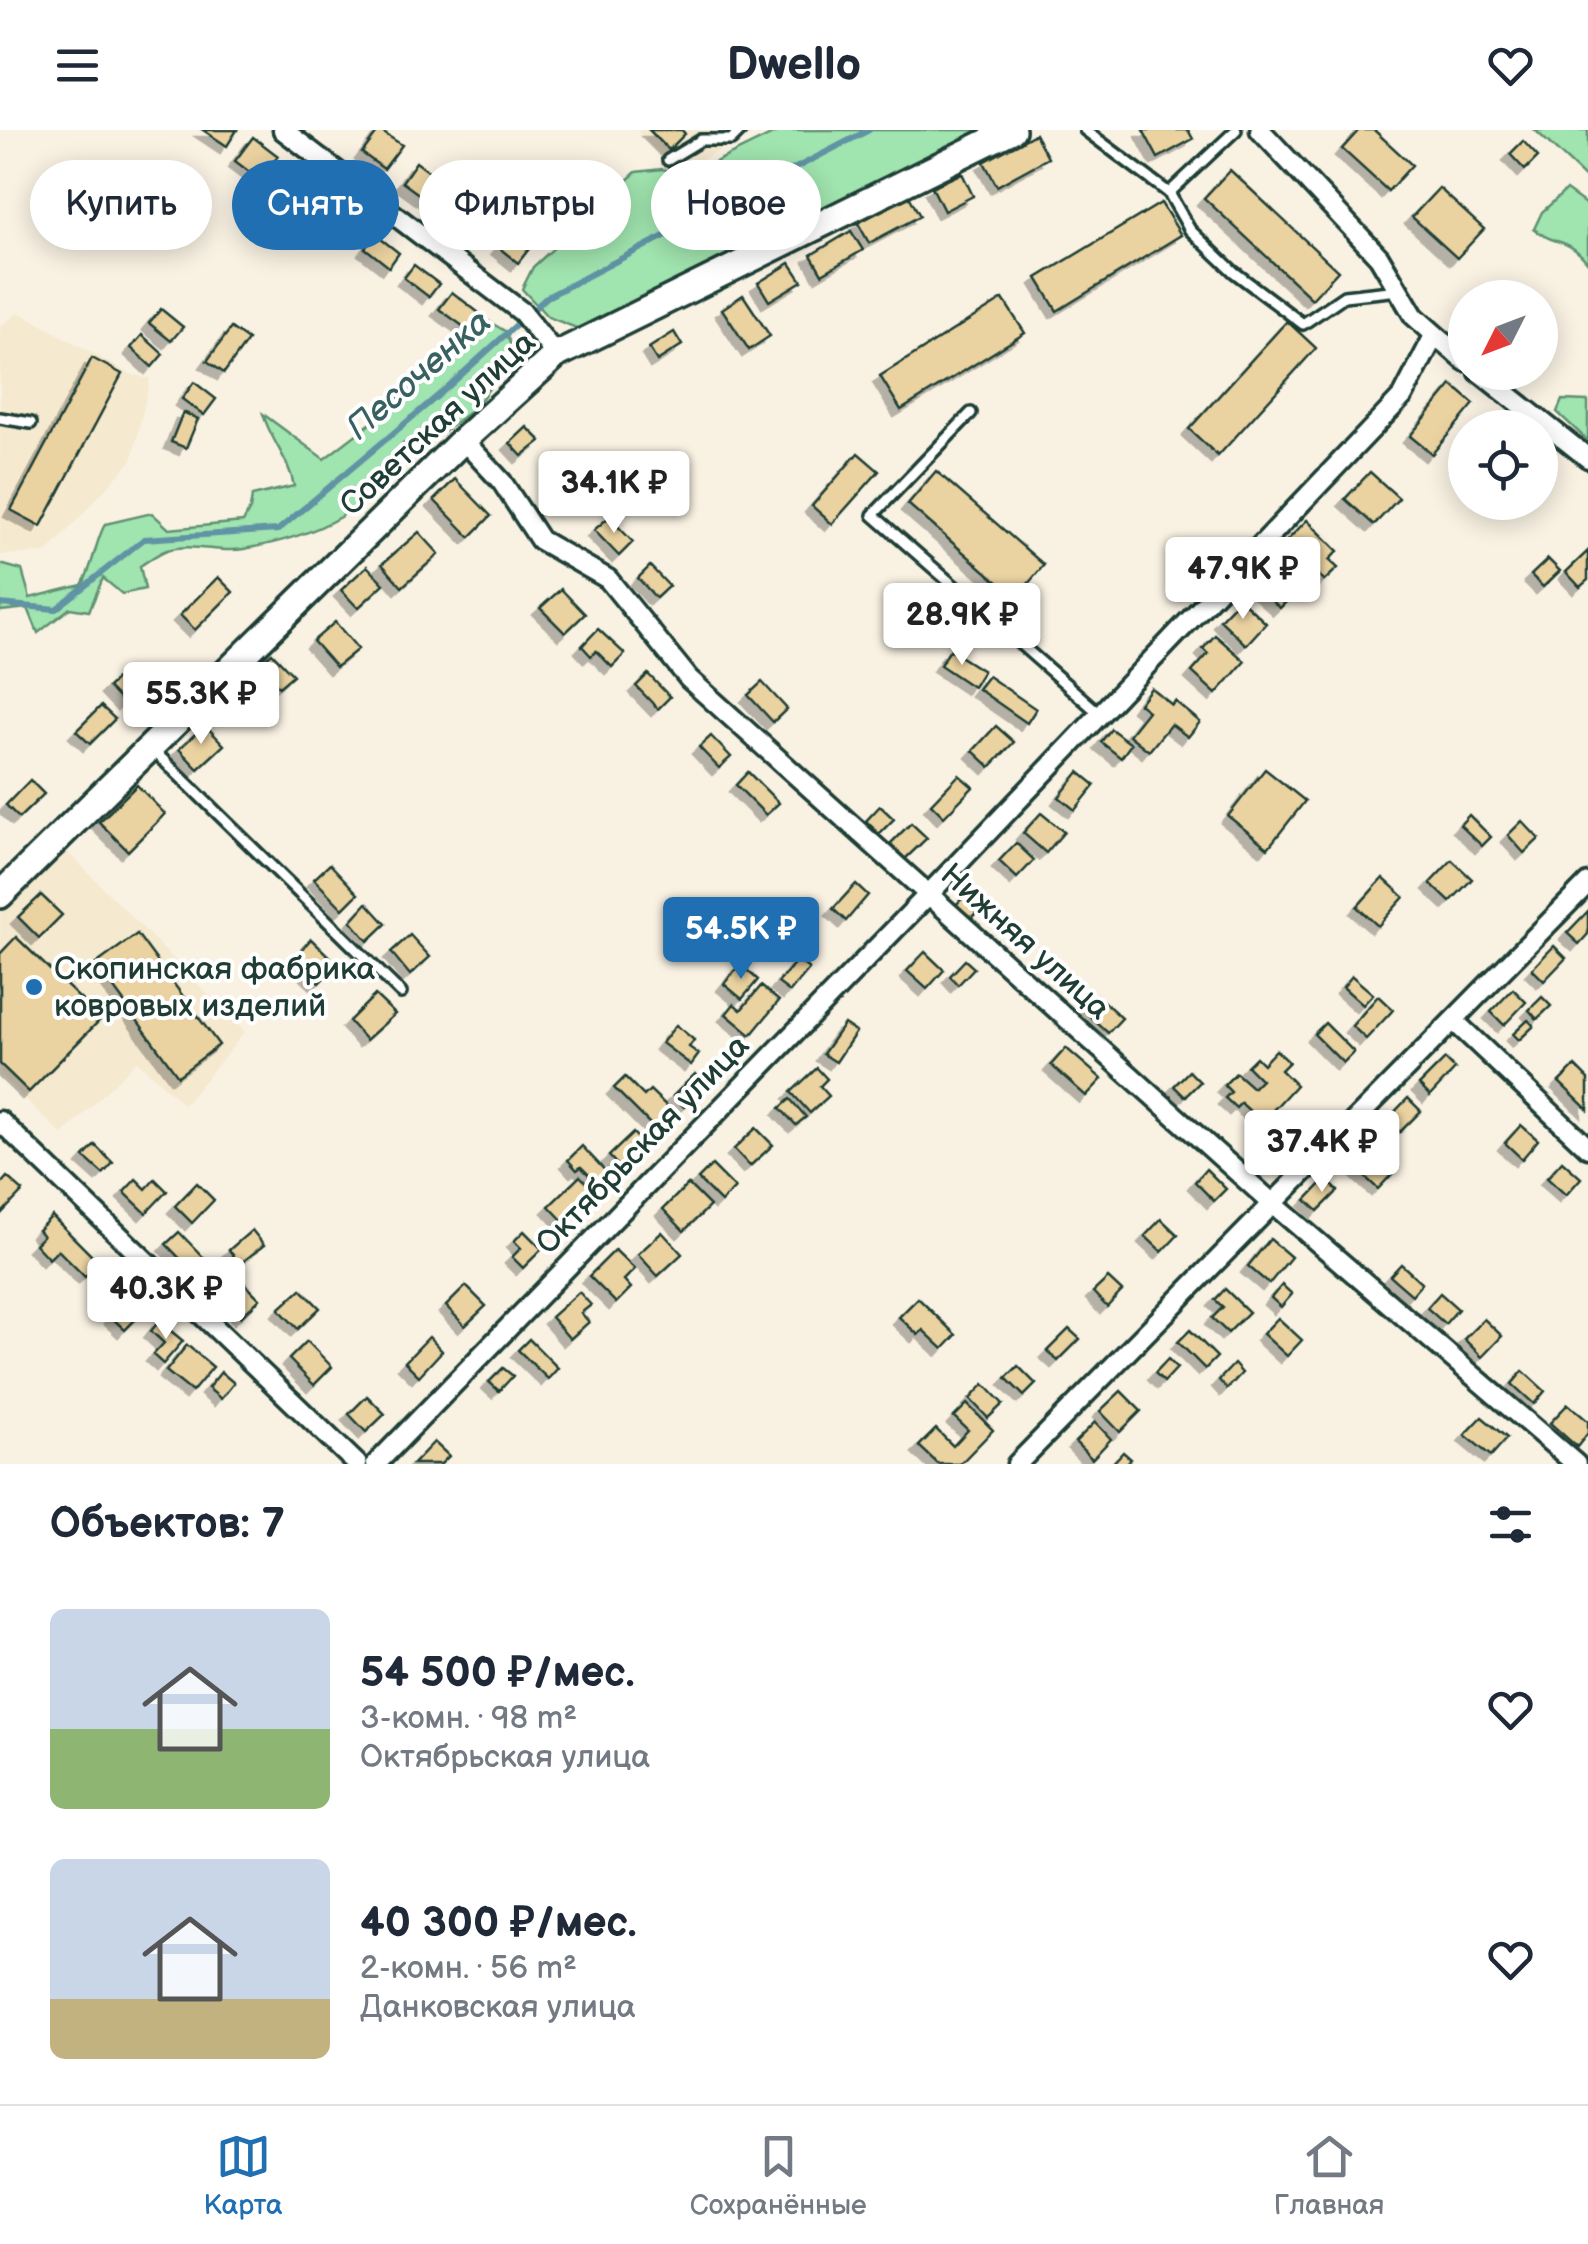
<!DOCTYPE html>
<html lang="ru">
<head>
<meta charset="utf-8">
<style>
  :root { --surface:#fff; --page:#f6f6f7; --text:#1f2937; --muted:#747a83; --line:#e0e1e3; --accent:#1f6fb2 }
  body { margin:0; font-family:"Balsamiq Sans",sans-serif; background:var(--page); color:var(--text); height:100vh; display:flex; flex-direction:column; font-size:38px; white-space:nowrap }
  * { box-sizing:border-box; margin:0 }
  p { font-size:32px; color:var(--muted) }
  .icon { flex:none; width:55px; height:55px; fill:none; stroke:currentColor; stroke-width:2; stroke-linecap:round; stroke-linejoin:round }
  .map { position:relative; height:1334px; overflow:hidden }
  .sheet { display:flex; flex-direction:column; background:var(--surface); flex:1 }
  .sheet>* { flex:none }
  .hud { position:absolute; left:30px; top:30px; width:1000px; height:90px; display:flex; gap:20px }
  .needle { width:65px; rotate:228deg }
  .controls { position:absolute; left:1448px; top:150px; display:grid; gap:20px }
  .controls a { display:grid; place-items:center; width:110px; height:110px; border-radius:50%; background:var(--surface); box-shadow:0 5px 25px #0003; font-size:50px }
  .price { position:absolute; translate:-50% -85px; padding:0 22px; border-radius:10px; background:#fff; color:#222; font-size:32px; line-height:65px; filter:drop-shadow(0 2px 5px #0008) }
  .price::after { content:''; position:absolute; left:50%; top:60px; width:30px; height:22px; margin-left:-15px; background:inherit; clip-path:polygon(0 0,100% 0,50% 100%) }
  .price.selected { background:var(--accent); color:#fff }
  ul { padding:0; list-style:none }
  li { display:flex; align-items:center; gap:30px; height:250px; padding:0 50px }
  li span { display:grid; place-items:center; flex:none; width:280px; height:200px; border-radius:15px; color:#555 }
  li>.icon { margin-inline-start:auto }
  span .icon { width:120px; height:120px; fill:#fffc; stroke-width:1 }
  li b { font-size:42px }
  h2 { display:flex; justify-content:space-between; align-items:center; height:120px; padding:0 50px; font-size:42px }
  .tag { padding:0 35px; border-radius:45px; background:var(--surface); box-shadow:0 5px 25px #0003; font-size:35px; line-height:90px }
  .tag.selected { background:var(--accent); color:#fff }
  header { display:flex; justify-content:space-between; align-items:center; height:130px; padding:0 50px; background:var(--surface); font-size:45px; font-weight:600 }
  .tab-bar { display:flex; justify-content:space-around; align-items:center; height:140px; border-top:2px solid var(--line); background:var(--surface); font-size:28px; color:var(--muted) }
  .tab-bar a { display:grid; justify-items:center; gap:5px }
  .tab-bar .selected { color:var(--accent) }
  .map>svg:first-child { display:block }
  .built { fill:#f5e9cf }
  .green { fill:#a0e4af; stroke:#609072; stroke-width:2.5 }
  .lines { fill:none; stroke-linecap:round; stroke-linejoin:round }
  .stream { stroke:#6193a4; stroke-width:6 }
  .building { fill:#ebd3a1; stroke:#1f3d34; stroke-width:2.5; filter:url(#shadow) }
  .lane-casing { stroke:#1f3d34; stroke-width:16 }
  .street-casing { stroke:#1f3d34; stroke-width:25 }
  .secondary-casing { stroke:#1f3d34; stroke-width:32 }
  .lane { stroke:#fff; stroke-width:9 }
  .street { stroke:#fff; stroke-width:18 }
  .secondary { stroke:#fff; stroke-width:25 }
  .poi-dot { fill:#1f6fb2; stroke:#fff; stroke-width:4 }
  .labels { text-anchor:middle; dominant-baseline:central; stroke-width:8; stroke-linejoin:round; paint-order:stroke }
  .street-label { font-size:32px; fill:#1f3d34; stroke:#fff }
  .poi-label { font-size:32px; fill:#1f3d34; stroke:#fff; text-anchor:start }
  .water-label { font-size:35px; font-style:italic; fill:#3a6162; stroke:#fff }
</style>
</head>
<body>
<header><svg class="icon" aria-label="menu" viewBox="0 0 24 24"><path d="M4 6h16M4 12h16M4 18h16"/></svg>Dwello<svg class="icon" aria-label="heart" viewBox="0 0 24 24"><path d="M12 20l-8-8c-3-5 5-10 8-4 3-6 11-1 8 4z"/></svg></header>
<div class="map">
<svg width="1588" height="1334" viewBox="0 0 1588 1334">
  <defs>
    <filter id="shadow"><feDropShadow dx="-7" dy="7" stdDeviation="0" flood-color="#0004"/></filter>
  </defs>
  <rect width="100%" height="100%" fill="#f9f2e3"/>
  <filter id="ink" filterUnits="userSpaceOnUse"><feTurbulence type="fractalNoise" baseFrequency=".01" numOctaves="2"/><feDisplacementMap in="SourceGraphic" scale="20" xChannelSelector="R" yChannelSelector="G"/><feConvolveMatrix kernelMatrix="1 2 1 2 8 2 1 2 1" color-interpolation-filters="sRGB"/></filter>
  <g filter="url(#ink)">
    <g class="built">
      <polygon points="637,0 762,0 676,42"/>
      <polygon points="19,182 130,244 150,249 132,330 47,423 0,425 0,196"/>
      <polygon points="63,717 245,902 184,975 137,931 62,1005 0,944 0,781"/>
    </g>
    <g class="green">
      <polygon points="781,0 983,0 584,201 548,187 522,159 533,137 636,42 662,39 676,42 713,33"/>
      <polygon points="1535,0 1588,0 1588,50"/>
      <path d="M 1566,60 L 1588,76 L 1588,133 C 1566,105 1555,117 1534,99 L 1542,82 Z"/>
      <path d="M 488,191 L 505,201 L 514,223 L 475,278 L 426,315 L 403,313 C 379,381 312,407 244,419 C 220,424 192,412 167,420 C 158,423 148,431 140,436 L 145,459 L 122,464 L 103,448 L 89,481 L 70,478 L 38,503 L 28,478 L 0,481 L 0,434 L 22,440 L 30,468 L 82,455 C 94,435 94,415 105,394 L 152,383 L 169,399 L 243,392 L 250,379 L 252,366 L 294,356 C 289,329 271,311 263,284 L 324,329 L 388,280 L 412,250 L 438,230 L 479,209 Z"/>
      <polygon points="1562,270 1588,271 1588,311 1557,282"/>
    </g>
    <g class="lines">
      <polyline class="stream" points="0,474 56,479 144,409 278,400 440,264 547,167 869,0"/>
    </g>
    <g class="building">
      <polygon points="203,0 237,0 227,16"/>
      <polygon points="379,0 402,15 384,39 362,23"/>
      <polygon points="649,0 682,0 685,4 669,20"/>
      <polygon points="1143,0 1188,0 1193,9 1158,28"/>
      <polygon points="1359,0 1374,0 1412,35 1388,61 1342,19"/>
      <polygon points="1035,4 1048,28 997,56 984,32"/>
      <polygon points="253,7 278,26 260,50 235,31"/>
      <polygon points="1523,11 1538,27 1525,40 1510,24"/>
      <polygon points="416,32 445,54 431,73 402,52"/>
      <polygon points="1230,40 1338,141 1312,169 1204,68"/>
      <polygon points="962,43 973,66 944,81 932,57"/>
      <polygon points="1439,58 1484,99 1457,128 1412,87"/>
      <polygon points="909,66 920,86 869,113 858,93"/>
      <polygon points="457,69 483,89 469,107 443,86"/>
      <polygon points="332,70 357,89 346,105 321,85"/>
      <polygon points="1161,73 1181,105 1057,181 1037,148"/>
      <polygon points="512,100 532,115 518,133 498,117"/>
      <polygon points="851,101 863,120 822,144 811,125"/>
      <polygon points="376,105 399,123 389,137 365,118"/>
      <polygon points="790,133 802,151 769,171 758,153"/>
      <polygon points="414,135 439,154 429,167 404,148"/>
      <polygon points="452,162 479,183 467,199 439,179"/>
      <polygon points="743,165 770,206 749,220 722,179"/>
      <polygon points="1003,169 1025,203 901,280 880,246"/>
      <polygon points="161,179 183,197 171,211 149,193"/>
      <polygon points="1287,191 1316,218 1218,326 1189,299"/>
      <polygon points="231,198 248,210 224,243 207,231"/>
      <polygon points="674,202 682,215 657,231 649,218"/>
      <polygon points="142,205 163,224 152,237 131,218"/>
      <polygon points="92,228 122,244 41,396 11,380"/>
      <polygon points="194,252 216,269 204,285 182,269"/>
      <polygon points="1452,255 1474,274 1432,324 1410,306"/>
      <polygon points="183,282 198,289 186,318 171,312"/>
      <polygon points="1509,287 1519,298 1499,296"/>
      <polygon points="527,297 541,311 522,326 510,313"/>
      <polygon points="858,323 879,341 832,394 812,376"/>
      <polygon points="574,330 606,363 592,376 560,343"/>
      <polygon points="936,341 1044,435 1016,468 908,374"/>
      <polygon points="1370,342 1399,368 1374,395 1345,369"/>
      <polygon points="455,349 491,386 470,407 434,370"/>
      <polygon points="609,387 633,412 619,426 594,400"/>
      <polygon points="1307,390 1338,421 1329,430 1338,438 1324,451 1315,442 1308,450 1278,420"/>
      <polygon points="419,402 439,424 402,457 382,434"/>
      <polygon points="1588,421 1588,450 1580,457 1566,442"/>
      <polygon points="1548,429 1560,441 1543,457 1531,445"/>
      <polygon points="367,436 384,454 358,478 341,460"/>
      <polygon points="650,436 669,456 656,468 638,448"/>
      <polygon points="218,447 233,462 195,500 180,485"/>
      <polygon points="1270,449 1291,467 1280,478 1260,460"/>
      <polygon points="561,459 585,484 565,503 540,478"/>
      <polygon points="1240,469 1266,493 1246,515 1220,490"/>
      <polygon points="335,492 358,519 336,537 313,511"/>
      <polygon points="598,499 625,524 612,537 596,521 591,526 582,516"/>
      <polygon points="1215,505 1245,531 1216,564 1192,542 1208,524 1203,519"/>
      <polygon points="950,520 983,541 973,557 940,535"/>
      <polygon points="272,523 293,545 279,557 258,535"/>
      <polygon points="128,538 145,555 124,574 108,557"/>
      <polygon points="648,544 670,567 658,579 636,556"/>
      <polygon points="988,546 1036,579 1027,593 978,559"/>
      <polygon points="247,548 268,571 254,584 244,573 238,578 227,566"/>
      <polygon points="762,552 787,579 773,592 748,565"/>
      <polygon points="1151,558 1172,575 1175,571 1200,592 1188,607 1171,594 1149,621 1129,605 1148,581 1139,574"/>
      <polygon points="101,576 115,589 90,614 76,601"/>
      <polygon points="205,595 224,615 198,639 179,619"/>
      <polygon points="996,596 1014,612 990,637 973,621"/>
      <polygon points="1111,599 1131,614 1121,628 1101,612"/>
      <polygon points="711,606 731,627 719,638 699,617"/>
      <polygon points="1265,639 1305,671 1268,718 1228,686"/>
      <polygon points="748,642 779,673 766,685 736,655"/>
      <polygon points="1079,642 1095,655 1075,680 1059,667"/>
      <polygon points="959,645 973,657 944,687 931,674"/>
      <polygon points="30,650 44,664 19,688 6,675"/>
      <polygon points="137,655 165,684 128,721 99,692"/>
      <polygon points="880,676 894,689 879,704 866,691"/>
      <polygon points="1041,683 1064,702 1046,723 1023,703"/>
      <polygon points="1469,685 1491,707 1482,716 1460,695"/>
      <polygon points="1522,691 1539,709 1524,723 1508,705"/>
      <polygon points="911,693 927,708 905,729 890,714"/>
      <polygon points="1016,713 1034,730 1017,748 999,731"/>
      <polygon points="1452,730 1472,749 1450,772 1430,753"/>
      <polygon points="330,734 358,764 343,779 314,749"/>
      <polygon points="1383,748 1404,767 1378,796 1357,777"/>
      <polygon points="856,754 868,765 846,791 833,779"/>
      <polygon points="972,758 987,772 970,789 956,775"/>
      <polygon points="41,765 62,785 39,808 18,787"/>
      <polygon points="367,773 386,794 368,811 351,791"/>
      <polygon points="1588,781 1588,804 1579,814 1567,803"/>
      <polygon points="137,804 219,915 178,946 96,834"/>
      <polygon points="410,805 430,827 410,845 391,822"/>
      <polygon points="16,807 101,889 29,962 0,934 0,824"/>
      <polygon points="311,809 337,834 319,853 292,830"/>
      <polygon points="1554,816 1566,828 1544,851 1532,839"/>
      <polygon points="925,822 944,840 927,859 907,841"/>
      <polygon points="797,830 809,839 790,862 778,853"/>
      <polygon points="965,830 974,838 958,855 950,846"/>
      <polygon points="740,834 758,850 742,869 724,854"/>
      <polygon points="1352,846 1373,864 1363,875 1343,857"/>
      <polygon points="761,856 779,871 751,905 726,884 734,874 741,880"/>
      <polygon points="1513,859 1526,872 1504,895 1491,882"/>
      <polygon points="375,865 395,884 366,910 349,891"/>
      <polygon points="1096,865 1122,888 1108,903 1083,880"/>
      <polygon points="1378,866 1393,880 1366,909 1352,896"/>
      <polygon points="1542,867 1551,876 1537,889 1529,880"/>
      <polygon points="1528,890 1534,896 1519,910 1513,904"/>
      <polygon points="1325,893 1354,922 1343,933 1314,904"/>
      <polygon points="844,894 856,902 836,932 823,924"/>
      <polygon points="676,895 694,910 689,917 699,924 691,935 662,913"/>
      <polygon points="1066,918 1102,949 1086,966 1051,935"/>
      <polygon points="1276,920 1289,932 1281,940 1296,955 1262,992 1241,973 1236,978 1225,968 1231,962 1224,955 1236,943 1253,958 1261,950 1247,936 1256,927 1263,934"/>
      <polygon points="1445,929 1455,939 1430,966 1419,955"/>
      <polygon points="1575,936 1588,949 1588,980 1559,952"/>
      <polygon points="817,938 827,949 820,956 829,966 810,983 791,962"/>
      <polygon points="1189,941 1200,952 1185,967 1174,956"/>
      <polygon points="695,944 706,956 684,977 673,966"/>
      <polygon points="625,947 644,966 650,960 677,986 659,1003 614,958"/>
      <polygon points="1408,968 1421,981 1400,1002 1387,990"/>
      <polygon points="790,969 806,987 796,995 780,978"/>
      <polygon points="1521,995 1538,1010 1522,1029 1505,1013"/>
      <polygon points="1381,997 1395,1010 1378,1028 1393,1043 1378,1059 1349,1032"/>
      <polygon points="756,998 773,1015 750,1036 734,1019"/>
      <polygon points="633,1003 647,1018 623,1041 609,1026"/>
      <polygon points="95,1015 113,1033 103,1044 84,1027"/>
      <polygon points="582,1016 610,1046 600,1056 581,1037 577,1040 568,1030"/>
      <polygon points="1562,1031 1581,1048 1566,1065 1547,1048"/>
      <polygon points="712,1035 735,1058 721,1072 698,1049"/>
      <polygon points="1206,1039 1226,1059 1214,1071 1195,1052"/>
      <polygon points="580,1046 597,1064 566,1094 549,1076"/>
      <polygon points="7,1047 23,1061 0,1085 0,1055"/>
      <polygon points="136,1049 146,1059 155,1049 167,1061 146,1083 124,1062"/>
      <polygon points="1326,1049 1338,1061 1318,1081 1306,1070"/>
      <polygon points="197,1053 214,1070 192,1093 175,1076"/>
      <polygon points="688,1054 710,1076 684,1101 663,1079"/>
      <polygon points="52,1086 99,1133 85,1147 58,1120 49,1129 35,1114 43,1106 38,1100"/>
      <polygon points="1161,1089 1178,1105 1162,1122 1145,1106"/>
      <polygon points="252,1100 264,1115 240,1134 229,1120"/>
      <polygon points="524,1101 542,1119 523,1138 512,1127 521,1118 514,1111"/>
      <polygon points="179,1102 204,1128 192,1141 166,1114"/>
      <polygon points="662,1102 682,1124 658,1146 638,1124"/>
      <polygon points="1270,1109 1291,1127 1269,1154 1248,1136"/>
      <polygon points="615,1120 635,1139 624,1150 631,1158 616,1173 589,1146"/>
      <polygon points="1401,1134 1422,1153 1412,1165 1390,1146"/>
      <polygon points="1108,1148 1122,1161 1107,1177 1093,1162"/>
      <polygon points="243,1152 260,1169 241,1187 225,1170"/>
      <polygon points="1282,1155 1292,1164 1281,1177 1271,1168"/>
      <polygon points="466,1156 486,1176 465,1196 446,1176"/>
      <polygon points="301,1159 320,1178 298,1199 279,1179"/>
      <polygon points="1225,1159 1249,1182 1228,1203 1212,1188 1223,1177 1215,1170"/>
      <polygon points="579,1162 591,1175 581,1183 589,1192 570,1209 551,1187"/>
      <polygon points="1440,1163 1458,1179 1445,1194 1427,1178"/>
      <polygon points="133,1164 147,1178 125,1200 111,1187"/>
      <polygon points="918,1168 956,1205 943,1219 923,1200 918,1205 899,1187"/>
      <polygon points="1278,1188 1302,1210 1287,1226 1263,1204"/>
      <polygon points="1484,1189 1502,1206 1482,1227 1464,1209"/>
      <polygon points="159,1191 183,1211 163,1234 153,1225 164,1213 151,1201"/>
      <polygon points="1069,1199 1080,1209 1058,1231 1047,1221"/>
      <polygon points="1190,1200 1217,1227 1205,1239 1178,1212"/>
      <polygon points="429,1207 442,1221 419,1246 405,1232"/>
      <polygon points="529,1209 558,1238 548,1249 518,1220"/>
      <polygon points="307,1211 332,1237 314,1255 289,1229"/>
      <polygon points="187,1215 213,1237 192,1262 166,1241"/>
      <polygon points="1168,1229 1177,1238 1164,1252 1155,1243"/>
      <polygon points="1234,1234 1242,1243 1227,1259 1219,1250"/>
      <polygon points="1018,1236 1036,1254 1024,1266 1006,1248"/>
      <polygon points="503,1238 513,1246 499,1261 489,1252"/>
      <polygon points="1523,1241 1545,1261 1534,1274 1512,1254"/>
      <polygon points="221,1242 234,1253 221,1269 208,1258"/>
      <polygon points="984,1254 1003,1274 988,1288 970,1269"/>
      <polygon points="1121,1261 1141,1281 1120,1302 1100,1281"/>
      <polygon points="367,1266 385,1284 366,1302 349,1284"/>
      <polygon points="967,1274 993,1300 960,1334 938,1334 919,1316 936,1299 953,1316 968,1300 954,1287"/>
      <polygon points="1568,1274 1588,1291 1588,1303 1577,1317 1550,1293"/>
      <polygon points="1482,1287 1507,1308 1491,1326 1465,1305"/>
      <polygon points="1095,1292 1111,1309 1092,1329 1075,1312"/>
      <polygon points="434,1312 449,1326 441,1334 413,1334"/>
      <polygon points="1123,1322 1131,1329 1126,1334 1112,1334"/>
    </g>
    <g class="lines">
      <defs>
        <g id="lane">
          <polyline points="1085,0 1169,63 1190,100 1234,142 1303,194 1344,166 1399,160"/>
          <polyline points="668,30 701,10 731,10 741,0"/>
          <polyline points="1169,63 1236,0"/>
          <polyline points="971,283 873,385 1100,584"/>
          <polyline points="0,288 31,293"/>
          <polyline points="153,620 401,863"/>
        </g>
        <g id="street">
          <polyline points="283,0 522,182 556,225"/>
          <polyline points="1260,0 1379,127 1414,186 1465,231"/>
          <polyline points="1479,242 1588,328"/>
          <polyline points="463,310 502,352 540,410 608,449 689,549 1272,1073 1576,1334"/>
          <polyline points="1454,891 1588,1018"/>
          <polyline points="0,991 357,1334"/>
          <polyline points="376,1334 927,766 1403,266 1434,206"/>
          <polyline points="1017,1334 1588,753"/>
        </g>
        <polyline id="secondary" points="0,765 463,310 556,225 1012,0"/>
      </defs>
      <use href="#lane" class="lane-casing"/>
      <use href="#street" class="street-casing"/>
      <use href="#secondary" class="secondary-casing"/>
      <use href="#lane" class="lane"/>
      <use href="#street" class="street"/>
      <use href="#secondary" class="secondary"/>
    </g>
  </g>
  <circle class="poi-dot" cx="34" cy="857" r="10"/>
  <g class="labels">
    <g class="street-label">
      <text transform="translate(438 294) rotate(-43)">Советская улица</text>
      <text transform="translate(1025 812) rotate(42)">Нижняя улица</text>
      <text transform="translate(643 1015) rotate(-46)">Октябрьская улица</text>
    </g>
    <g class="poi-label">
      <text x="54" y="839">Скопинская фабрика<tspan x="54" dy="37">ковровых изделий</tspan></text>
    </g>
    <g class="water-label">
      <text transform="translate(419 245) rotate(-41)">Песоченка</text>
    </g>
  </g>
</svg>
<div class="controls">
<a><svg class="needle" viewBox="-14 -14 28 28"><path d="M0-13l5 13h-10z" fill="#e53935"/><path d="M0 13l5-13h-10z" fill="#747a83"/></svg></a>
<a><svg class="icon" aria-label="locate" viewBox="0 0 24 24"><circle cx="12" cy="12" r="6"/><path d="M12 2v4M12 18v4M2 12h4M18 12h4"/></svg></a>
</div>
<b class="price" style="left:614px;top:406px">34.1K ₽</b>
<b class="price" style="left:1243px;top:492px">47.9K ₽</b>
<b class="price" style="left:962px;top:538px">28.9K ₽</b>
<b class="price" style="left:201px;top:617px">55.3K ₽</b>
<b class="price selected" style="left:741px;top:852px">54.5K ₽</b>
<b class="price" style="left:1322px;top:1065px">37.4K ₽</b>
<b class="price" style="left:166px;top:1212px">40.3K ₽</b>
<div class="hud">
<a class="tag">Купить</a>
<a class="tag selected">Снять</a>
<a class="tag">Фильтры</a>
<a class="tag">Новое</a>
</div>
</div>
<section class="sheet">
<h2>Объектов: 7<svg class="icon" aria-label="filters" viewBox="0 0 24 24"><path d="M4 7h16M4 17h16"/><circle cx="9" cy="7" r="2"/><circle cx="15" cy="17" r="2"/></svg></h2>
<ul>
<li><span style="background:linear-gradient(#c9d6e8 60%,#8fb573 0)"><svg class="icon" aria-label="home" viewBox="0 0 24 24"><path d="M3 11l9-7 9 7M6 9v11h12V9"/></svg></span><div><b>54 500 ₽/мес.</b><p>3-комн. · 98 m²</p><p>Октябрьская улица</p></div><svg class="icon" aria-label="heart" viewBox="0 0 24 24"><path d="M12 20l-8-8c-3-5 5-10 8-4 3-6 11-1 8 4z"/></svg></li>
<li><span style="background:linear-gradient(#c9d6e8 70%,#c2b280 0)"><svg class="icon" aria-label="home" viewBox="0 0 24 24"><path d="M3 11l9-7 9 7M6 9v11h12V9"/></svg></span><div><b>40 300 ₽/мес.</b><p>2-комн. · 56 m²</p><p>Данковская улица</p></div><svg class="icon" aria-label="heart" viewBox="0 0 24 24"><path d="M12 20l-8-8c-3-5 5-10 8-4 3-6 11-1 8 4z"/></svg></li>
</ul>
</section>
<nav class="tab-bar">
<a class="selected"><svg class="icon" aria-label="map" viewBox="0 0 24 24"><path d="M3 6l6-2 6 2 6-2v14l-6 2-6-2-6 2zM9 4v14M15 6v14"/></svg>Карта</a>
<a><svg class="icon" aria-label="saved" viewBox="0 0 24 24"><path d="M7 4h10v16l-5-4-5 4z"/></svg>Сохранённые</a>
<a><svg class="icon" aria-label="home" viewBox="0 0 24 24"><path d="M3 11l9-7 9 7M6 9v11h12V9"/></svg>Главная</a>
</nav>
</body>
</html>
